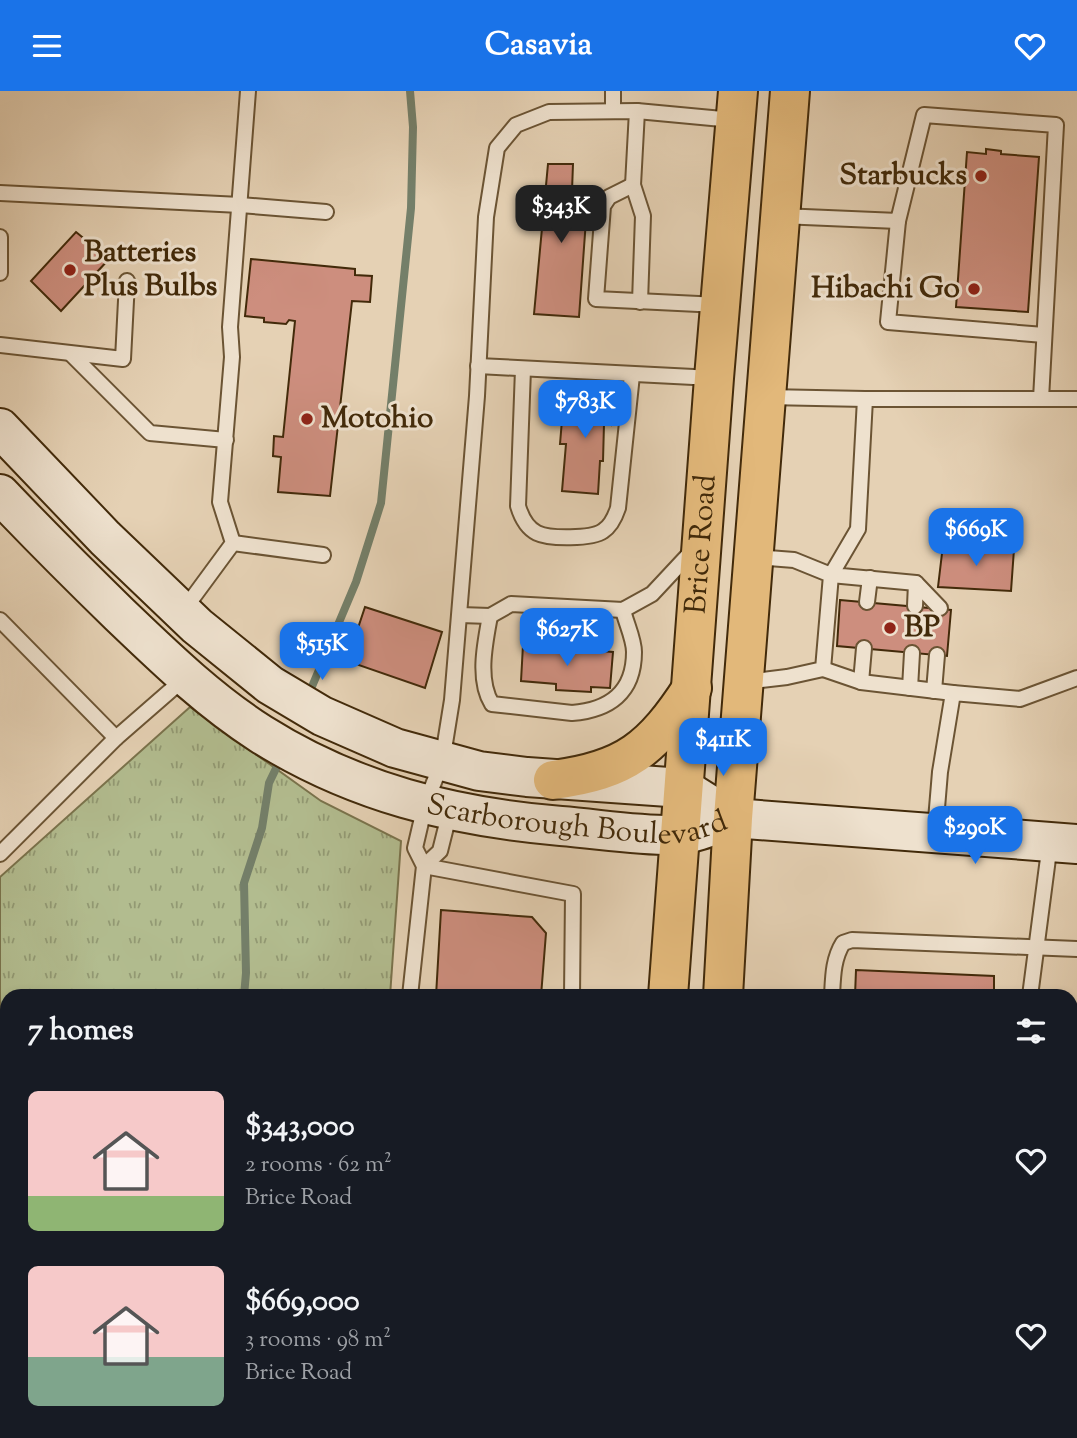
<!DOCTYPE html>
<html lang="en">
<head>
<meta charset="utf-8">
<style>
  :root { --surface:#171b24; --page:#20242c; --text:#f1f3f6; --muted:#9ea1a6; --accent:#1a73e8 }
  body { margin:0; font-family:"Sorts Mill Goudy",serif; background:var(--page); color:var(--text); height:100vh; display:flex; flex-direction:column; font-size:26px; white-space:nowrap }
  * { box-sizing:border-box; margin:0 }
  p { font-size:23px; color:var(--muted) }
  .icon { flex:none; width:38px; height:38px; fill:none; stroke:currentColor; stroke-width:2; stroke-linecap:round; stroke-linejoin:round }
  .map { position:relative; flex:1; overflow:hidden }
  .details { position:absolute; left:0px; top:898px; width:1078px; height:450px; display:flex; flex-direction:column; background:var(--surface); border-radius:21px 21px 0 0; box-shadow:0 4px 10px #0003 }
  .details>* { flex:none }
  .price { position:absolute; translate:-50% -60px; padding:0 16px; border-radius:14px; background:var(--accent); color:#fff; font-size:23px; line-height:46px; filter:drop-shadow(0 2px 4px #0008) }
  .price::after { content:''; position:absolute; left:50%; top:42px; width:21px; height:16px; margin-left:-10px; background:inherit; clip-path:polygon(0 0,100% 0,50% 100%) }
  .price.on { background:#222; color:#fff }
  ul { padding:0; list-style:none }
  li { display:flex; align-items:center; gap:21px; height:175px; padding:0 28px }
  li span { display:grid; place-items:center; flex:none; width:196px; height:140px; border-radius:10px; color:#555 }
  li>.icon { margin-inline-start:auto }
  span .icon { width:84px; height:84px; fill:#fffc; stroke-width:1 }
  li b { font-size:30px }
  h2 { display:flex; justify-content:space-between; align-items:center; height:84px; padding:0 28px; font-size:30px }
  header { display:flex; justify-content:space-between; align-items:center; height:91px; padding:0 28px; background:var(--accent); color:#fff; font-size:32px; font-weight:700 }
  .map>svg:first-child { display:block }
  .grass { fill:url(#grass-tufts); stroke:#7a734c; stroke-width:2 }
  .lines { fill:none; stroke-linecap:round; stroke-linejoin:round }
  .stream { stroke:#747f69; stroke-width:8 }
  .building { fill:#cd8e7e; stroke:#422a0a; stroke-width:2 }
  .lane-casing { stroke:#6b5434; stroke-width:18 }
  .secondary-casing { stroke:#422a0a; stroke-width:42 }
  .primary-casing { stroke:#422a0a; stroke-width:42 }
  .lane { stroke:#eee1ce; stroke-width:14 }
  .secondary { stroke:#eee1ce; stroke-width:38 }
  .primary { stroke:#e2b87a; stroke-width:38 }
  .poi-dot { fill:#8f2418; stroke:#eee1ce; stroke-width:2.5 }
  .labels { text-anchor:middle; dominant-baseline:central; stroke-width:6; stroke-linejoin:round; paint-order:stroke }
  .poi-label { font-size:30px; font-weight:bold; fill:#422a0a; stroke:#eee1ce; text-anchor:start }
  .street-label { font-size:30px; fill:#422a0a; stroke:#eee1ce }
</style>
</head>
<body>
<header><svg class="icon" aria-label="menu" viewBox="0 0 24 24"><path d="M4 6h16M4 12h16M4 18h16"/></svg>Casavia<svg class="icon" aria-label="heart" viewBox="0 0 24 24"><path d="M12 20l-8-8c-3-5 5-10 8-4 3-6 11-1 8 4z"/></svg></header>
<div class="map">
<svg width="1077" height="1347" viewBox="0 0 1077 1347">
  <defs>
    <pattern id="grass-tufts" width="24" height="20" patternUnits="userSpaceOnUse" patternTransform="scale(1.75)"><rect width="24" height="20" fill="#b2bc8f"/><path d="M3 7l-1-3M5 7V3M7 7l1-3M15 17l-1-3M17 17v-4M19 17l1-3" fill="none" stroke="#929973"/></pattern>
  </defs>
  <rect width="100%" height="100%" fill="#e5d1b4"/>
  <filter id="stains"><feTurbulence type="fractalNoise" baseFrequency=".00286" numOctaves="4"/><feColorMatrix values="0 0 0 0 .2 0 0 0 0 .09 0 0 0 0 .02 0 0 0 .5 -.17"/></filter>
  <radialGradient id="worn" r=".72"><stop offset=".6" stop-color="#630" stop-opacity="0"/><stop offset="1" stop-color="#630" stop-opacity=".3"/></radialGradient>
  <polygon class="grass" points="190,616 321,710 401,750 390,905 7,905 7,931 0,920 0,786"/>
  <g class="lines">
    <g class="stream">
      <polyline points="308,605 356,491 381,412 411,117 413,36 410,0"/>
      <polyline points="244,905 246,882 244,792 262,737 269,692 282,665"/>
      <polyline points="181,1347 182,1340"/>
    </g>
  </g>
  <g class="building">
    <polygon points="986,58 1001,60 1001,63 1039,66 1028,221 956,216 967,61 986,63"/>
    <polygon points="548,73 573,73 572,100 588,101 579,226 534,223"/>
    <polygon points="76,141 109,168 61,220 31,190"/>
    <polygon points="251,168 355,178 355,184 372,185 370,211 352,210 330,405 278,401 281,366 273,365 274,345 283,346 295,230 289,229 286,233 264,231 264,227 245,225"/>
    <polygon points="570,300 613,303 611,334 604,333 603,370 600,370 598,403 562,400 566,353 560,353 562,329 566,329"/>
    <polygon points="943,454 1014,458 1011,500 938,496"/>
    <polygon points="840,509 951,519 947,565 837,555"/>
    <polygon points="365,516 442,541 425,597 347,570"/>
    <polygon points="523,554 613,561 610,597 591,596 591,601 556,599 556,593 521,590"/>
    <polygon points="441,819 532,826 546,842 541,905 436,905"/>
    <polygon points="856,879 994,885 994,905 855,905"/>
    <polygon points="843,1340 948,1340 948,1347 850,1347 850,1343 843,1344"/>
  </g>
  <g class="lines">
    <defs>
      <g id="lane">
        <polyline points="613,20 613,0"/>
        <polyline points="637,20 633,94 643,125 640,211"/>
        <polyline points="633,94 609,106 603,115 596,208 719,214"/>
        <polyline points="0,102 240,114 326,121"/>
        <polyline points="781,125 898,130 924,24 1056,34 1041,308"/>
        <polyline points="898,130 888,231 1044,244"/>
        <polyline points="0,146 0,182"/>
        <polyline points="0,254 123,268 127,190"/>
        <polyline points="72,264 150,342 226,349"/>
        <polyline points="478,275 713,287"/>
        <path d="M 523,278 L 518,415 C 521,425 527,437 537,442 C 549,448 592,448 603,440 C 611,435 615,426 618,417 L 632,284"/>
        <polyline points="767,306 865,308 1077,308"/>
        <polyline points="865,308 858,438 831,484 916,492 940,517"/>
        <polyline points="233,452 323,464"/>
        <polyline points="867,511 870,487"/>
        <polyline points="915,515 916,492"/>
        <polyline points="183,520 233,452 220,411 232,266 230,236 248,0"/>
        <polyline points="460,524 490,525 511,513 623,519 652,503 694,458"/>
        <path d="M 490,525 C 485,552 477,589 492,613 L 572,622 C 609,619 634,602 634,561 C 634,548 626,532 623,519"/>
        <polyline points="0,529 116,647 186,586"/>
        <polyline points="823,578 861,591 953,602"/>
        <polyline points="745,591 787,586 823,578 831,484 794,469 755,466"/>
        <polyline points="861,591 864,557"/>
        <polyline points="910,597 912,562"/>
        <polyline points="934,600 937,564"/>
        <polyline points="935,741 940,681 953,602 1020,608 1077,587"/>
        <polyline points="0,763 116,647"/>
        <polyline points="424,775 573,803 572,905"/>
        <polyline points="424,775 440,760 450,720"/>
        <polyline points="410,905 424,775 415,757 425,714 442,671 452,609 477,305 486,126 497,57 516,34 549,21 637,20 733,29"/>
        <path d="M 832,905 C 833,886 833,868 843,852 L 852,849 L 1077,858"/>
        <polyline points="1030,905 1050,752"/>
        <polyline points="0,953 7,963"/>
        <polyline points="1071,1227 1077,1227"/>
        <polyline points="1071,1283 1077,1283"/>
        <polyline points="385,1340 441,1345 524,1340"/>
        <polyline points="811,1340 811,1347"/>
        <polyline points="999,1340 999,1347"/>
        <polyline points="5,1347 7,1309"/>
      </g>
      <g id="secondary">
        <polyline points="0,337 105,447 197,535 270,594 322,625 395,657 479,680 527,686 683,697 710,714"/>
        <path id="s1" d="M 0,403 C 39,444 79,484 119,523 C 164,566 208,609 261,643 C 353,701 453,726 561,735 C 599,738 640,745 677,744 C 695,743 716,733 733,727 L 1077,753"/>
      </g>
      <g id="primary">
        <path d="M 553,689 C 626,680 653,657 692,597"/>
        <path id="s2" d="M 668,905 L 714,287 L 738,0"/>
        <polyline points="723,905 733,727 790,0"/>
        <polyline points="687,1340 688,1347"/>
      </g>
    </defs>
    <use href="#lane" class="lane-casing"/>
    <use href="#secondary" class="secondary-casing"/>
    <use href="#primary" class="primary-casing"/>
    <use href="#lane" class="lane"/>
    <use href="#secondary" class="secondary"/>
    <use href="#primary" class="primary"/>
  </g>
  <g class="poi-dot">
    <circle cx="981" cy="85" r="7"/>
    <circle cx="70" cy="179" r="7"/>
    <circle cx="974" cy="198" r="7"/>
    <circle cx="307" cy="328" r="7"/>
    <circle cx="890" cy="537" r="7"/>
  </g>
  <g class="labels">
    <g class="poi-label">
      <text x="967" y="85" text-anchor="end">Starbucks</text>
      <text x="84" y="162">Batteries<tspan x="84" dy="34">Plus Bulbs</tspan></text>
      <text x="960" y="198" text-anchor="end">Hibachi Go</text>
      <text x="321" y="328">Motohio</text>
      <text x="904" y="537">BP</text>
    </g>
    <g class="street-label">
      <text stroke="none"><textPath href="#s2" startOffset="453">Brice Road</textPath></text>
      <text stroke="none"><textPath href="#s1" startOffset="688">Scarborough Boulevard</textPath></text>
    </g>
  </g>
  <rect width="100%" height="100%" filter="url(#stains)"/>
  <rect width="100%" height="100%" fill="url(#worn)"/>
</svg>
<b class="price on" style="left:561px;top:154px">$343K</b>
<b class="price" style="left:585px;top:349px">$783K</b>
<b class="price" style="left:976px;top:477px">$669K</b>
<b class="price" style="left:567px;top:577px">$627K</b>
<b class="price" style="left:322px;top:591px">$515K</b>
<b class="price" style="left:723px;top:687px">$411K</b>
<b class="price" style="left:975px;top:775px">$290K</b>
<section class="details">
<h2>7 homes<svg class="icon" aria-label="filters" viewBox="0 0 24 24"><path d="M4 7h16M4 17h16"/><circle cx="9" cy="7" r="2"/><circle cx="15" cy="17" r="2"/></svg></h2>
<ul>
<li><span style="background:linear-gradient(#f6c9c9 75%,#8fb573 0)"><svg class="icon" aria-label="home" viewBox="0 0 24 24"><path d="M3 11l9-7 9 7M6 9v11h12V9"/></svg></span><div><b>$343,000</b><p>2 rooms · 62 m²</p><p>Brice Road</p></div><svg class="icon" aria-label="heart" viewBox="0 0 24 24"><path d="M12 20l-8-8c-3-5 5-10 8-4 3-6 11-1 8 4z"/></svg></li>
<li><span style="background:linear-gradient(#f6c9c9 65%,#7fa58c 0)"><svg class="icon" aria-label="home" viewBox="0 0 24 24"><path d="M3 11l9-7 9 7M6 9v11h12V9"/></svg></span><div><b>$669,000</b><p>3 rooms · 98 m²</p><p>Brice Road</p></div><svg class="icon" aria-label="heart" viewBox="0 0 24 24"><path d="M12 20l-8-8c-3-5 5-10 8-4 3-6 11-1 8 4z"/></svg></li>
</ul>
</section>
</div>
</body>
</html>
